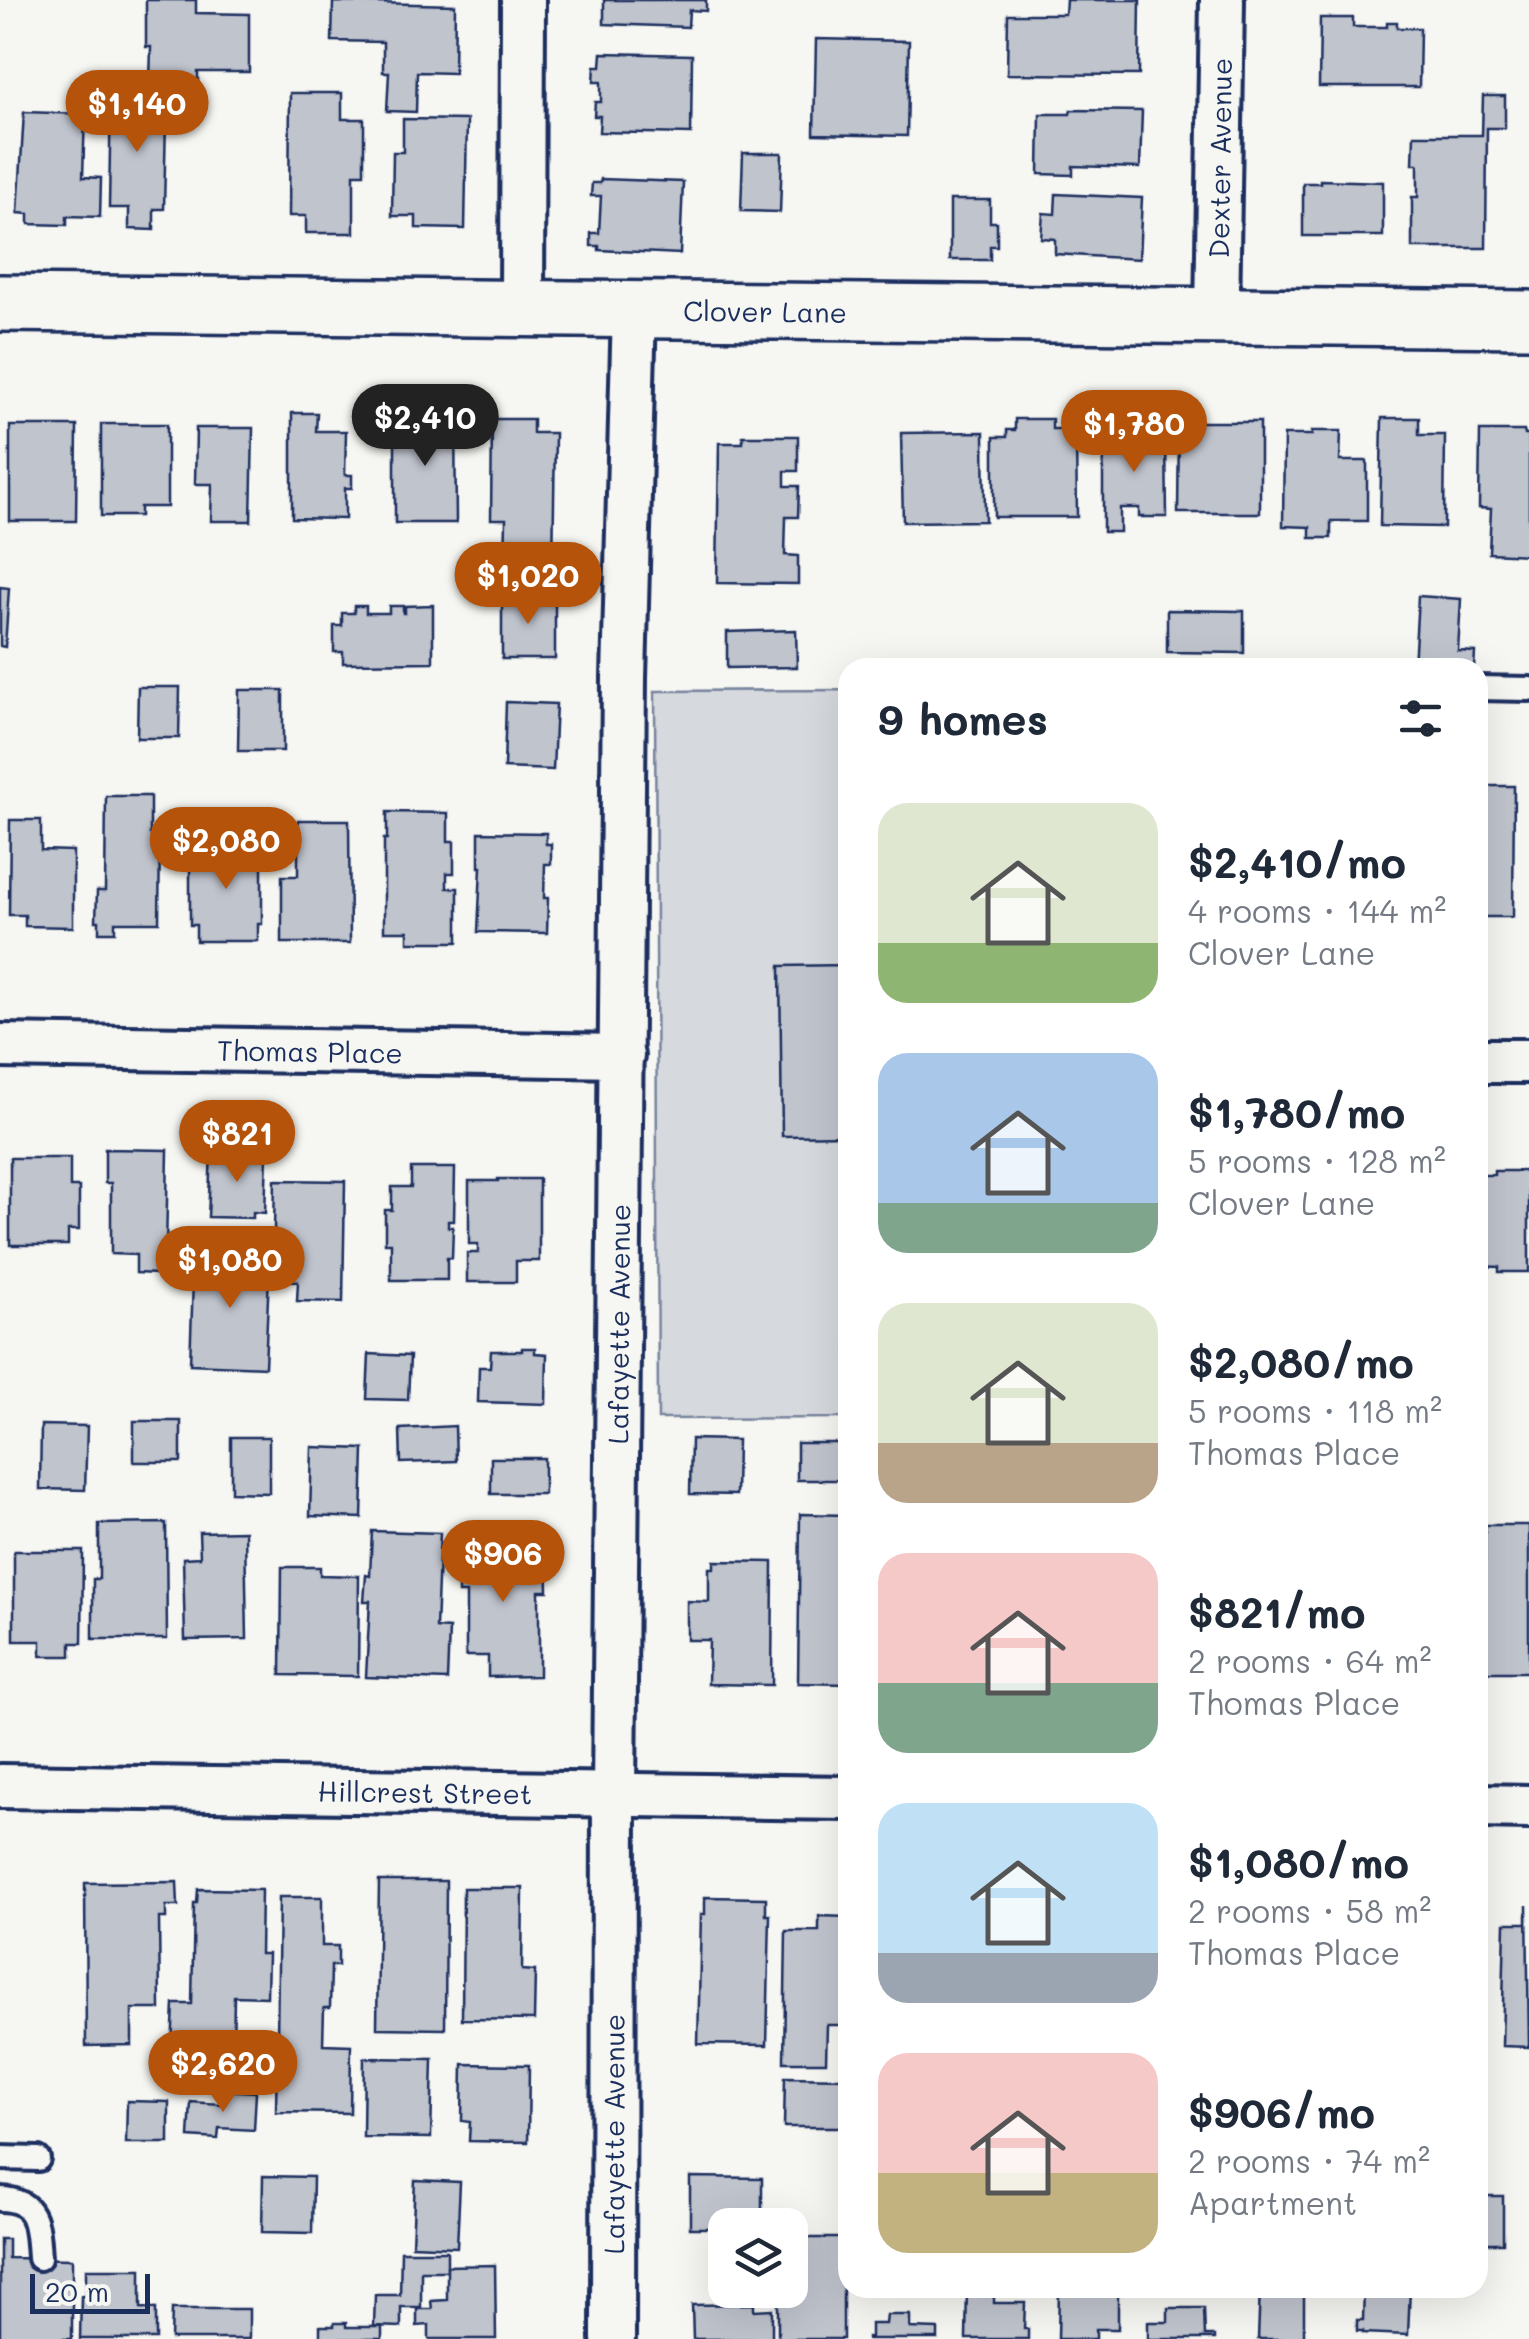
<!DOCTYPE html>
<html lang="en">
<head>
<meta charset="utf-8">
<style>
  :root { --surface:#fff; --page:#f2f2f3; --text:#1f2937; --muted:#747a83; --accent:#b45309 }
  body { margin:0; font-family:Mali,sans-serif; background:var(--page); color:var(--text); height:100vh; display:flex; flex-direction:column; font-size:38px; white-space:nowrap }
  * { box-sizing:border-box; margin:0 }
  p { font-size:32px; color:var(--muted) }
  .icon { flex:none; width:55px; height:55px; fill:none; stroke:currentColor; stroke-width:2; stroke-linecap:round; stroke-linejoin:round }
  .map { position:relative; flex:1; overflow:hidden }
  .side { position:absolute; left:838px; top:658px; width:650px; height:1640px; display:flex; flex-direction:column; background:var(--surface); border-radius:30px; box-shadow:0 10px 40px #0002 }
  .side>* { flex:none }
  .buttons { position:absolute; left:708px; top:2208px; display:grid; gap:20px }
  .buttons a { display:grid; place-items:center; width:100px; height:100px; border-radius:20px; background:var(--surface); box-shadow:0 10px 40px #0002; font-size:50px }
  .scale { position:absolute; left:30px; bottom:25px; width:120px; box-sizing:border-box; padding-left:10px; border:5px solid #1b2f5e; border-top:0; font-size:28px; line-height:35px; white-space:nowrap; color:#1b2f5e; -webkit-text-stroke:8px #f6f6f2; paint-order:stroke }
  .price { position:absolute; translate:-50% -85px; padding:0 22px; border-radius:35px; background:var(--accent); color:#fff; font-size:32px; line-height:65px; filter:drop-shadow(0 2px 5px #0008) }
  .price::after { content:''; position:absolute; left:50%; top:60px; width:30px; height:22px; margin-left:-15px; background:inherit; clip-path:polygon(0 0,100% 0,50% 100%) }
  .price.selected { background:#222; color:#fff }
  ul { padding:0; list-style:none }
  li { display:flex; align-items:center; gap:30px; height:250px; padding:0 40px }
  li span { display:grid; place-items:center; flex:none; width:280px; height:200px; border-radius:30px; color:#555 }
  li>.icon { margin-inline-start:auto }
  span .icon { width:120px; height:120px; fill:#fffc; stroke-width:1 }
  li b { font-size:42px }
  h2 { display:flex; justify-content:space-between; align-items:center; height:120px; padding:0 40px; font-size:42px }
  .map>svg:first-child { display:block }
  .green { fill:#d6d9dd; stroke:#78849e; stroke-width:2.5 }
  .building { fill:#c0c4cd; stroke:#1b2f5e; stroke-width:2.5 }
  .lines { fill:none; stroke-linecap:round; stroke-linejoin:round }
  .lane-casing { stroke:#1b2f5e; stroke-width:30 }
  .street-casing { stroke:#1b2f5e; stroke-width:50 }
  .secondary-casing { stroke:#1b2f5e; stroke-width:62 }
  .lane { stroke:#f6f6f2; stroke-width:22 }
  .street { stroke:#f6f6f2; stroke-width:42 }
  .secondary { stroke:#f6f6f2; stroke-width:55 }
  .labels { text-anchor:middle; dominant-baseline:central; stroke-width:8; stroke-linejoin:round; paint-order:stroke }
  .street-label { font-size:28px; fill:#1b2f5e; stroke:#f6f6f2 }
</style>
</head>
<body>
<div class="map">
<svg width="1529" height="2339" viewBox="0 0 1529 2339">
  <rect width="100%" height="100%" fill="#f6f6f2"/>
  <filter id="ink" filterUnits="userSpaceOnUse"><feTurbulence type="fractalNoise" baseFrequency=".01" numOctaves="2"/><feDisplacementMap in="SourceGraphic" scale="20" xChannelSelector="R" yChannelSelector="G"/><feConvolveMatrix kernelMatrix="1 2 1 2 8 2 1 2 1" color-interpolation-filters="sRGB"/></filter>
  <g filter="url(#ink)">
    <polygon class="green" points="847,690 847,1418 658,1419 655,691"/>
    <g class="building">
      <polygon points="146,0 196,0 196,13 249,14 249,72 198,72 198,83 150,82 151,47 146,47"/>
      <polygon points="604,0 706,0 706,11 689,10 688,27 604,24"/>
      <polygon points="1066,0 1140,0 1139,75 1007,74 1008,14 1065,14"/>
      <polygon points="333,2 455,5 454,73 417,72 416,112 387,111 389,72 383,72 383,42 332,41"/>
      <polygon points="1320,18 1353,18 1353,27 1387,27 1387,22 1397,22 1397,28 1420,28 1419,87 1319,87"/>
      <polygon points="816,39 909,41 907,136 814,134"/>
      <polygon points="602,53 692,55 691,134 599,132 600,116 594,116 595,102 601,102 601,82 594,82 595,66 601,66"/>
      <polygon points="111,88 152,89 166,119 164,209 154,209 154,230 129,229 129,208 109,208"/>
      <polygon points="290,93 342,93 342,119 364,119 364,174 354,174 354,233 306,233 306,216 289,216"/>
      <polygon points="1483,96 1505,96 1505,128 1487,128 1486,248 1412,248 1412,197 1418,197 1418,164 1413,164 1414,135 1482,135"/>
      <polygon points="1071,110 1142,111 1140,168 1073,166 1073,175 1039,174 1040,114 1070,114"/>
      <polygon points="24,112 85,114 83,177 101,178 100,217 67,216 67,225 29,224 29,214 18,213"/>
      <polygon points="403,119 467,120 465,229 416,228 416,216 392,216 393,152 403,152"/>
      <polygon points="743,153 782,153 780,212 741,211"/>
      <polygon points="601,179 683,182 680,254 599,250 599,246 591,246 591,233 599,233 601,196 591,196 592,183 600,183"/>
      <polygon points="1320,180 1383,182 1383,236 1303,236 1303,183 1320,183"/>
      <polygon points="1056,194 1142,198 1139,259 1055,254 1055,239 1041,238 1043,213 1055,214"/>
      <polygon points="950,200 990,200 990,222 997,222 997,246 990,246 990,260 950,260"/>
      <polygon points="292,413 317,413 316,431 346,431 345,475 352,475 352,488 345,488 345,519 292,518"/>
      <polygon points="455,414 456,523 395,523 395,428 398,428 398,415"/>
      <polygon points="1382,418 1419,418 1419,435 1445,435 1444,527 1380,526"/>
      <polygon points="492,419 533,419 533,433 555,433 553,569 505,568 506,519 491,519"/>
      <polygon points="1015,419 1052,419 1052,429 1063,429 1063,436 1076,436 1077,517 994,517 994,437 1007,437 1007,430 1015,430"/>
      <polygon points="1155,422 1163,422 1163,438 1166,438 1167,517 1139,517 1139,508 1120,508 1120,532 1103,532 1103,468 1107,429 1143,429 1143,437 1155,437"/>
      <polygon points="1179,422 1260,422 1260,513 1178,513"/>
      <polygon points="101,424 167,424 167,507 140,507 140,516 101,516"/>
      <polygon points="10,426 77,426 76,521 10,521"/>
      <polygon points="196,428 253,428 251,521 211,521 212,484 195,484"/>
      <polygon points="1312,431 1341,431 1340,461 1367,461 1367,521 1331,521 1331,538 1310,538 1310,527 1283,526 1284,435 1312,435"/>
      <polygon points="1480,431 1524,431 1525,435 1529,435 1529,555 1489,553 1491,509 1479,508"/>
      <polygon points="984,432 985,521 903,522 901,433"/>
      <polygon points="743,436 798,436 798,471 785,471 785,486 799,486 798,517 786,517 785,555 798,556 798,584 717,583 719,443 743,443"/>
      <polygon points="0,587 9,588 5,647 0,646"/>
      <rect x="502" y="595" width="53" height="64"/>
      <polygon points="1418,596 1461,599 1458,651 1475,652 1474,668 1414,668"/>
      <polygon points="433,605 433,662 343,663 343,652 334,652 334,626 342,626 342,613 354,613 354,606 366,606 366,613 389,613 389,606 403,606 403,613 405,613 405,606"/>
      <polygon points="1167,610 1244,611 1244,653 1167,652"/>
      <polygon points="796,630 797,667 727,668 727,632"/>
      <polygon points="138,687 180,687 179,738 137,738"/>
      <polygon points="239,690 283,690 283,751 238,751"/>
      <polygon points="506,702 556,704 553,770 504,768"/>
      <polygon points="1478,786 1514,786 1513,917 1478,917"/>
      <polygon points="106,796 150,796 150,834 160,834 159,922 115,922 115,932 99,932 99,921 96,921 97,891 105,891"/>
      <polygon points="387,812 448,813 448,841 454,841 454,873 447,873 447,888 458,888 458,942 408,942 408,931 384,931 384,839 387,839"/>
      <polygon points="10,820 41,820 41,850 73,851 73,927 25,926 25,915 9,915"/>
      <polygon points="298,820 349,820 350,943 282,943 282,876 298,876"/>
      <polygon points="479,832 546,833 546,844 551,844 551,864 545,864 544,898 548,898 547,933 478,932 481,867 479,867"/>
      <polygon points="190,845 262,845 262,924 258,924 258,941 196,941 196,925 190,925"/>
      <polygon points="848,965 848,1135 782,1136 780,966"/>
      <polygon points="105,1149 168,1150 166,1253 157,1253 157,1274 136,1273 136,1255 111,1254 111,1183 105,1183"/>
      <polygon points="211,1153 267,1155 265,1213 253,1212 253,1218 208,1217"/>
      <polygon points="10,1158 70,1158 70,1187 79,1187 79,1230 68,1230 68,1245 10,1245"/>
      <polygon points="411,1168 455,1168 454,1221 448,1221 448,1227 453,1227 452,1258 447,1258 447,1280 391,1280 391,1243 385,1243 385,1210 392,1210 392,1187 411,1187"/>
      <polygon points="1494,1171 1529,1171 1529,1272 1499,1272 1499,1267 1479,1266 1478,1272 1478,1175 1494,1175"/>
      <polygon points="498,1179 539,1179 539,1261 516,1261 516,1282 467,1282 467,1253 478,1253 478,1244 469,1244 469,1181 498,1181"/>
      <polygon points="275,1180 345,1181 343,1302 297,1301 298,1281 273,1280"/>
      <polygon points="208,1246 255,1248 254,1273 269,1274 265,1367 190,1364 193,1280 206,1280"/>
      <polygon points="522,1348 535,1348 535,1353 547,1354 546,1404 478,1402 479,1367 490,1367 491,1351 522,1351"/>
      <polygon points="369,1354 410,1356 408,1400 367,1399"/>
      <rect x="134" y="1421" width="47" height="41"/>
      <polygon points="41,1425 87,1426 85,1490 40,1489"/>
      <polygon points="455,1426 456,1461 401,1463 400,1429"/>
      <polygon points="231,1437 269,1437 269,1493 231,1492"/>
      <polygon points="691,1439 737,1440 736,1495 690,1494"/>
      <rect x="797" y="1443" width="51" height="37"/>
      <polygon points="312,1447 364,1449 362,1518 310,1516"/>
      <rect x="491" y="1458" width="53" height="36"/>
      <polygon points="800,1514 848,1515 848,1684 798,1683"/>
      <polygon points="166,1523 167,1639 93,1639 93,1579 99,1579 99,1524"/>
      <polygon points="1485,1525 1529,1525 1529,1672 1478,1672 1478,1560 1485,1560"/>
      <polygon points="245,1531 247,1639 185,1640 183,1558 200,1557 199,1532"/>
      <polygon points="372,1531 440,1533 436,1628 449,1629 447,1680 366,1677 370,1601 364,1601 366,1575 370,1576"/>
      <polygon points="458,1542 496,1542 496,1549 547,1549 548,1591 539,1591 539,1676 488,1677 488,1656 466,1656 466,1593 458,1593"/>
      <polygon points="14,1551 83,1551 82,1643 71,1643 71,1656 41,1656 41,1641 14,1641"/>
      <polygon points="714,1561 773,1562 772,1685 708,1684 709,1640 687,1640 687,1601 709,1602 709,1568 714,1568"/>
      <polygon points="282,1567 320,1567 320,1575 359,1576 358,1676 281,1675"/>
      <polygon points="379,1881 446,1881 445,2029 377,2028"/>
      <polygon points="177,1882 178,1906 166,1906 166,1918 159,1918 160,2009 132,2009 132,2045 86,2046 85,1883"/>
      <polygon points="463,1888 523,1888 522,1970 535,1971 534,2020 462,2019"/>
      <polygon points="198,1889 261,1890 260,1954 268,1954 267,1997 234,1996 233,2051 172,2049 174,2004 192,2004 194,1903 197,1903"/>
      <polygon points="279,1897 322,1897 322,1946 338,1946 338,1966 331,1966 330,2008 324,2008 323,2044 351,2045 350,2113 276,2112"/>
      <polygon points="705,1897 766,1898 766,1915 770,1915 767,2045 698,2044 701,1914 705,1914"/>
      <polygon points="1527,1905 1529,2047 1502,2046 1505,1923 1527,1923"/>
      <polygon points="819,1916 848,1917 848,2025 827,2025 826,2062 784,2062 786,1931 819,1931"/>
      <polygon points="364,2058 433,2059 431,2138 363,2137"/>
      <polygon points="463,2064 529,2065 528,2142 469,2141 470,2122 462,2121"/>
      <polygon points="785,2077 848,2078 848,2127 784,2127"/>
      <polygon points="221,2090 256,2092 254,2130 219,2128 218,2139 189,2137 191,2102 220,2104"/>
      <polygon points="127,2101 169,2102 169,2143 126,2143"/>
      <polygon points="263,2176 313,2177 312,2233 262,2232"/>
      <polygon points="690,2177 762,2178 762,2225 725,2225 725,2228 690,2228"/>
      <polygon points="415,2180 460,2182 457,2247 412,2245"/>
      <rect x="1478" y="2196" width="25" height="47"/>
      <polygon points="790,2238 843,2238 843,2339 778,2339 778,2290 790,2290"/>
      <polygon points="0,2239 8,2239 8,2258 72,2259 72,2339 0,2339"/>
      <polygon points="401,2251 447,2251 447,2271 421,2271 421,2307 401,2307 401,2327 374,2326 375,2295 400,2295"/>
      <polygon points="495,2265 496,2339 429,2339 429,2325 417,2326 417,2309 432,2309 431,2301 447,2300 447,2266"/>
      <polygon points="86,2269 141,2269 141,2308 156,2309 156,2339 80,2339 81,2296 86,2296"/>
      <polygon points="967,2288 994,2288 994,2303 1025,2303 1024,2329 1028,2329 1028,2339 966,2339"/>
      <polygon points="1260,2288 1304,2288 1304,2339 1258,2339"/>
      <polygon points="1364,2288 1410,2288 1408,2335 1363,2333 1363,2331 1357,2331 1357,2320 1363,2320"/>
      <polygon points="1059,2290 1118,2291 1118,2329 1096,2329 1096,2339 1058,2339"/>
      <polygon points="754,2304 754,2310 772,2309 772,2339 693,2339 692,2305"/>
      <polygon points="1168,2308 1204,2308 1205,2336 1215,2336 1215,2339 1148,2339 1148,2322 1168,2322"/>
      <polygon points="172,2309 249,2309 249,2339 171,2339"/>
      <polygon points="887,2315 910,2315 910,2328 938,2329 938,2339 867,2339 867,2337 871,2337 871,2324 886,2324"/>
      <polygon points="334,2323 346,2323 346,2327 382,2327 382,2339 320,2339 320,2326 334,2326"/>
    </g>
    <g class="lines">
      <defs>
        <g id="lane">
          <polyline points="1478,688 1529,689"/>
          <polyline points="0,2158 38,2159"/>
          <path d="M 0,2199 C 38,2199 37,2229 39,2258"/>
        </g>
        <g id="street">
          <polyline points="522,308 523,0"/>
          <path id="s1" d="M 1217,316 L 1222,0"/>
          <path id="s2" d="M 0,1046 L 622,1056"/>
          <polyline points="1478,1061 1529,1061"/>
          <path id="s3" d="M 0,1786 L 848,1798"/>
          <polyline points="1478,1806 1529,1807"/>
          <path id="s4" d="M 613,2339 L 614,1795 L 624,678 L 634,310"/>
        </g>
        <g id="secondary">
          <path id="s5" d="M 0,303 L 1529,319"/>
        </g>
      </defs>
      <use href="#lane" class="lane-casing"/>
      <use href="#street" class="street-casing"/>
      <use href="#secondary" class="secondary-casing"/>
      <use href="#lane" class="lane"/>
      <use href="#street" class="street"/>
      <use href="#secondary" class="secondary"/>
    </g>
  </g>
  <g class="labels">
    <g class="street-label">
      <text stroke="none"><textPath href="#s1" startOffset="158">Dexter Avenue</textPath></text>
      <text stroke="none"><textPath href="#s5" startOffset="765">Clover Lane</textPath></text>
      <text stroke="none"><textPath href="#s2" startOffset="310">Thomas Place</textPath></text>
      <text stroke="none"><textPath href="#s4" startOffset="1015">Lafayette Avenue</textPath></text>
      <text stroke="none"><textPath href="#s3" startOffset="425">Hillcrest Street</textPath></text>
      <text stroke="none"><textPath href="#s4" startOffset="205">Lafayette Avenue</textPath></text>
    </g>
  </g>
</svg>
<div class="buttons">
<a><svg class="icon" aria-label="layers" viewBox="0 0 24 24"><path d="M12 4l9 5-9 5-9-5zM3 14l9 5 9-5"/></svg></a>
</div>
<div class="scale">20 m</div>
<b class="price" style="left:137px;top:155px">$1,140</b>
<b class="price selected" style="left:425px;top:469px">$2,410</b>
<b class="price" style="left:1134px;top:475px">$1,780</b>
<b class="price" style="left:528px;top:627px">$1,020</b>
<b class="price" style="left:226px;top:892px">$2,080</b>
<b class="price" style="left:237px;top:1185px">$821</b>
<b class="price" style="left:230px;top:1311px">$1,080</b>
<b class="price" style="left:503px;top:1605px">$906</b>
<b class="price" style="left:223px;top:2115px">$2,620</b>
<section class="side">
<h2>9 homes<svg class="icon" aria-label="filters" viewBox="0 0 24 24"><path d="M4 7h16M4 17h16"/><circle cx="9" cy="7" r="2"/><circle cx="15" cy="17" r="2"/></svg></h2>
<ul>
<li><span style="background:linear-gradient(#dfe7d0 70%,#8fb573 0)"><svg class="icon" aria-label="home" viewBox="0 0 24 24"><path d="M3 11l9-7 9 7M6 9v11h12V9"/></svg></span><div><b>$2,410/mo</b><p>4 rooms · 144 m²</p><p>Clover Lane</p></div></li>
<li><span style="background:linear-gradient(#a9c7e8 75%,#7fa58c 0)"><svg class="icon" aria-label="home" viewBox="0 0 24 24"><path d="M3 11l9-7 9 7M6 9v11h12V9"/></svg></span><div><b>$1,780/mo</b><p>5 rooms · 128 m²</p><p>Clover Lane</p></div></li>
<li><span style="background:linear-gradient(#dfe7d0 70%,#b9a48a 0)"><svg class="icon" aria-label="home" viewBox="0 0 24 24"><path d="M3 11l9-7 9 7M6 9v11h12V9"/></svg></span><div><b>$2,080/mo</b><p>5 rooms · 118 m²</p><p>Thomas Place</p></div></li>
<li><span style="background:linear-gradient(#f6c9c9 65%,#7fa58c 0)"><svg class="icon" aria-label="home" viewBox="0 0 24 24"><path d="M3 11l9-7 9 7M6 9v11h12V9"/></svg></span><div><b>$821/mo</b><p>2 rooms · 64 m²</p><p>Thomas Place</p></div></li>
<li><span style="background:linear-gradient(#bfe0f5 75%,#9aa5b1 0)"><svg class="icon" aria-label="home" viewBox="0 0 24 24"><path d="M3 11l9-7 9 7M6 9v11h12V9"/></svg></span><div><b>$1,080/mo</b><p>2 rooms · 58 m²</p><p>Thomas Place</p></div></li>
<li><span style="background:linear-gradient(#f6c9c9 60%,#c2b280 0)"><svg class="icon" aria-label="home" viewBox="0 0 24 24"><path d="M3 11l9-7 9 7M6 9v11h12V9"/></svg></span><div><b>$906/mo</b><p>2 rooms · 74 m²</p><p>Apartment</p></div></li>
</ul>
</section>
</div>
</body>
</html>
